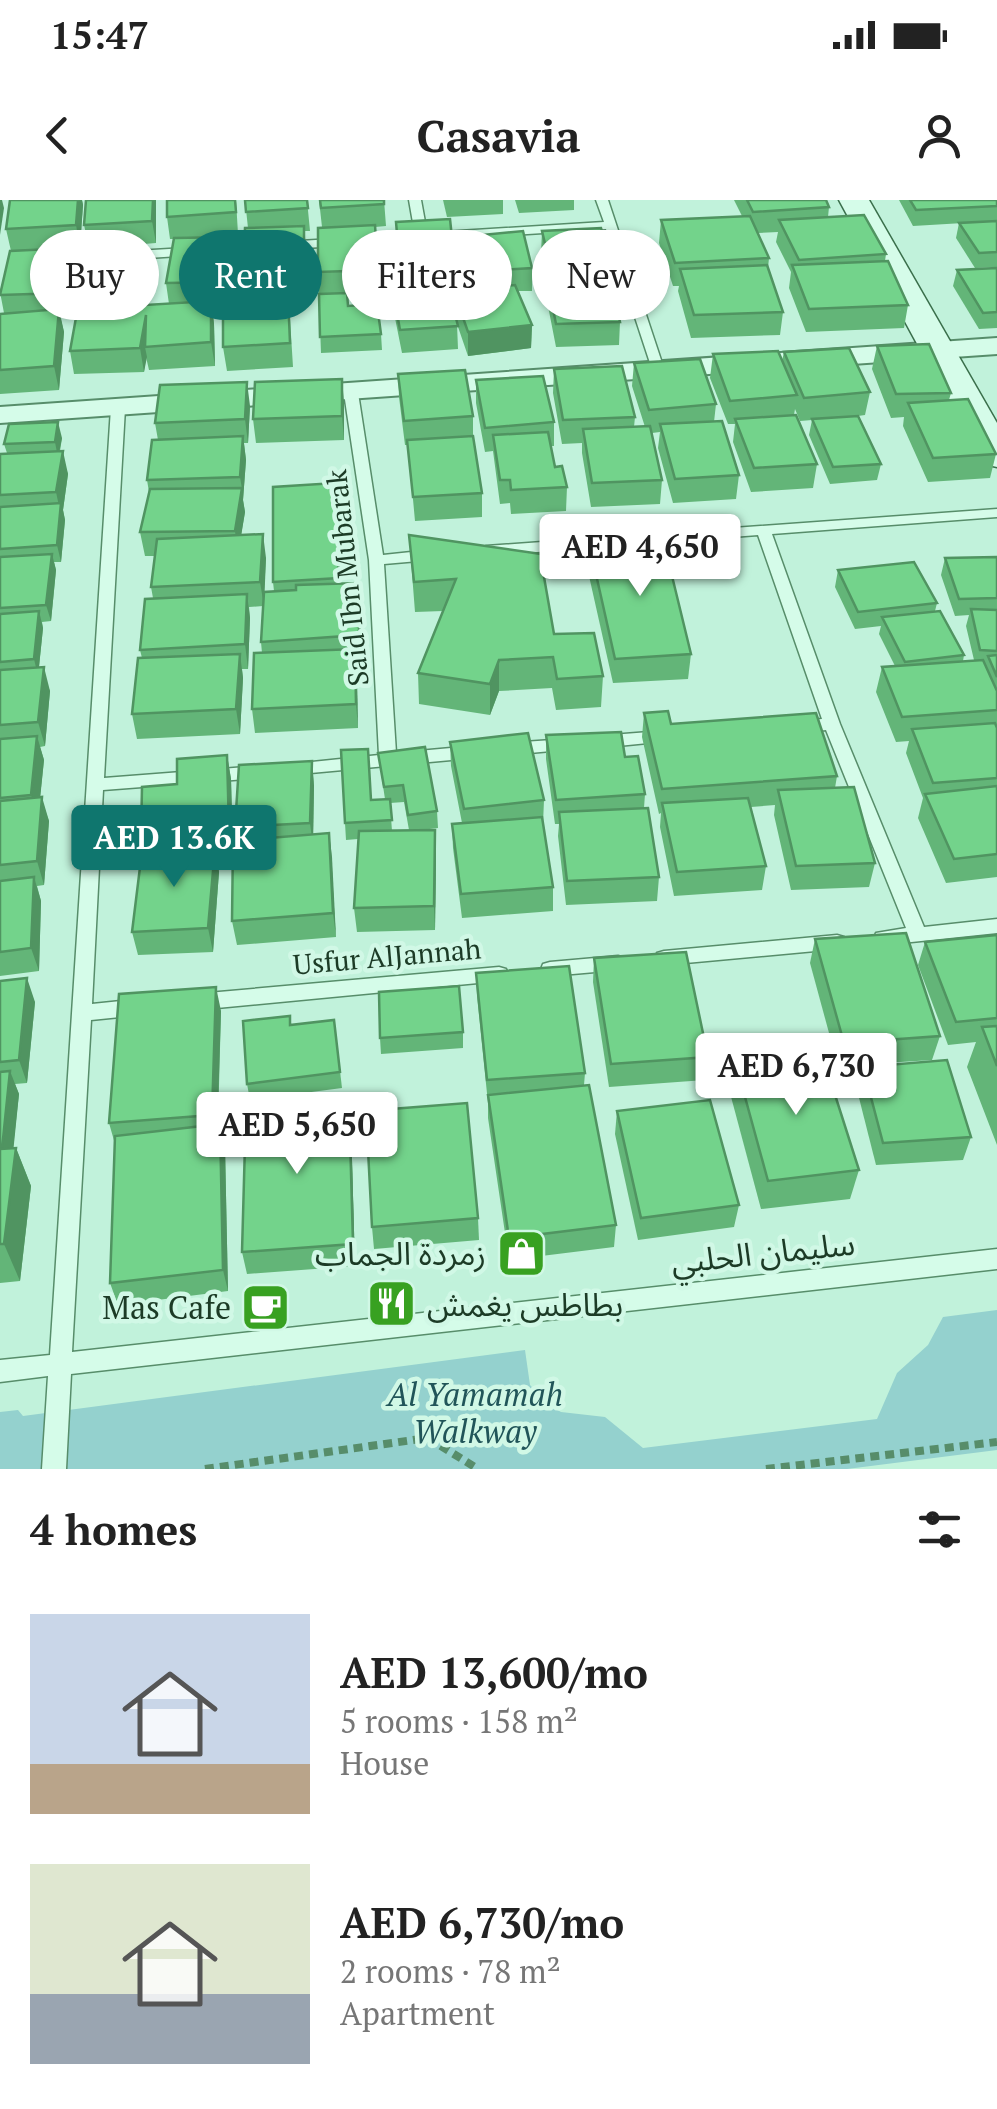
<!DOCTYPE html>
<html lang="en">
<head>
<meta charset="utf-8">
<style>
  :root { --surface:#fff; --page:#f2f2f2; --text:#222; --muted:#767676; --accent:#0f766e }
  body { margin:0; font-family:"PT Serif","Noto Sans Arabic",serif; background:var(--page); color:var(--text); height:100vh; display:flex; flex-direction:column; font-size:38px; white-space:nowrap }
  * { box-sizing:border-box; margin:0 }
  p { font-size:32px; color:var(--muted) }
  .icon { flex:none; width:55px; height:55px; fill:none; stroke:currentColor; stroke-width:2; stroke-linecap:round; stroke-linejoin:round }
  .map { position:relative; height:1269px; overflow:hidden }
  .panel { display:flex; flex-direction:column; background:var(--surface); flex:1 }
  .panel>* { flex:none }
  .hud { position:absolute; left:30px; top:30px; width:938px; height:90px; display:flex; gap:20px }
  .price { position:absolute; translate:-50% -85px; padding:0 22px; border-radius:10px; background:#fff; color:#222; font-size:32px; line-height:65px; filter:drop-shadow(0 2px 5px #0008) }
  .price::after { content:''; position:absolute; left:50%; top:60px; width:30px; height:22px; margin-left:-15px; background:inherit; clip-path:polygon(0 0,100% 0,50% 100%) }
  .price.current { background:var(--accent); color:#fff }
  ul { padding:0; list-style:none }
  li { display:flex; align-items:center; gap:30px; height:250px; padding:0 30px }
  li span { display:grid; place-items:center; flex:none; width:280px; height:200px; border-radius:0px; color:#555 }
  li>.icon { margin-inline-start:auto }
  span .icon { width:120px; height:120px; fill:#fffc; stroke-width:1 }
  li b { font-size:42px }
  h2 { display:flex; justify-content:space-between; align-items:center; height:120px; padding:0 30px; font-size:42px }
  .pill { padding:0 35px; border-radius:45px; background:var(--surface); box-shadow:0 2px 8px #0004; font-size:35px; line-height:90px }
  .pill.current { background:var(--accent); color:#fff }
  .status { display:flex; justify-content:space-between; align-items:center; height:70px; padding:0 50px; background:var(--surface); direction:ltr }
  .status svg { height:28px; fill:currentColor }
  header { display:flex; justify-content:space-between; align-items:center; height:130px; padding:0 30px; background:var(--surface); font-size:45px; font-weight:800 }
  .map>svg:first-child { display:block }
  .green { fill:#94d1ce }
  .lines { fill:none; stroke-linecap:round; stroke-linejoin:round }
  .lane-casing { stroke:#578d6a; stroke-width:3 }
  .street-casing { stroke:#578d6a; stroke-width:4 }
  .secondary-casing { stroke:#3a6f4b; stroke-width:3 }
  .path { stroke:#578d6a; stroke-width:8; stroke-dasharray:9 6; stroke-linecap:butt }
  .lane { fill:#d5fce9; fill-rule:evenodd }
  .street { fill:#d5fce9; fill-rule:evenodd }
  .secondary { fill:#d5fce9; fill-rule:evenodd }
  .wall { fill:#63b578; fill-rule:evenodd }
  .shaded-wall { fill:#509461 }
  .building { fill:#73d38b; stroke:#509461; stroke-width:2.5 }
  .labels { text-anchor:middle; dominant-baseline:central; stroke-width:9; stroke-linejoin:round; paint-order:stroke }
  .street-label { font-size:28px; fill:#1c3b26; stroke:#d1f8e6 }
  .near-street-label { font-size:32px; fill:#1c3b26; stroke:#d1f8e6 }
  .near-poi-label { font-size:32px; fill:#1c3b26; stroke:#d1f8e6; text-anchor:end }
  .near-park-label { font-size:32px; font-style:italic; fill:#215559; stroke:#d1f8e6 }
</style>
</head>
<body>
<div class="status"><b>15:47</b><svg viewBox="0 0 49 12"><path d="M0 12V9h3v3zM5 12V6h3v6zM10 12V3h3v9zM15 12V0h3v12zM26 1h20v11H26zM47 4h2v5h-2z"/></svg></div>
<header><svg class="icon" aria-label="back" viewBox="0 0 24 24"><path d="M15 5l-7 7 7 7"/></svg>Casavia<svg class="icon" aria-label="person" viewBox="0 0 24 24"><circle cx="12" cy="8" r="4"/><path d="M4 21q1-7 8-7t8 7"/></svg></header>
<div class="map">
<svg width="997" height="1269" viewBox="0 0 997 1269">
  <rect width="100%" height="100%" fill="#c1f2db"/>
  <polygon class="green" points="997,1110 997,1250 847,1269 0,1269 0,1212 18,1210 23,1216 525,1150 530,1185 547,1204 561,1212 605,1217 643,1248 877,1219 897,1173 928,1145 943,1117"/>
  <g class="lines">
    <defs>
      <g id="lane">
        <polygon points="409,0 421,0 427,33 604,22 596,0 608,0 664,169 658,173 652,169 606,29 53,64 47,60 53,56 415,34"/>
        <polygon points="351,189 358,193 383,355 430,350 437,355 430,360 384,364 396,553 473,546 481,552 473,558 289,575 283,573 281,569 283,565 379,555 369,360 344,193"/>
        <polygon points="118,204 125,208 104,578 259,566 267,572 259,578 103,590 92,804 140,799 147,802 150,807 147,812 140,815 91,820 72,1152 997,1049 997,1069 71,1174 66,1269 42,1269 48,1176 0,1182 0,1160 50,1155 111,208"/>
        <polygon points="997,309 997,317 772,334 840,524 924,727 997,719 997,733 883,745 876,743 874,738 876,733 906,728 826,530 798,533 790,527 798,521 822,519 758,335 486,356 479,351 486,346"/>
        <polygon points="662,531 668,533 670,537 668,541 598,548 590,542 598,536"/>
        <polygon points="567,539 575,545 573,549 508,555 500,549 508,543"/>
        <polygon points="837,735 844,737 846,742 844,747 837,749 664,765 657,763 655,758 657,753 664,751"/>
        <polygon points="618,756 625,758 627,763 625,768 618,770 550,776 543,774 541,769 543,764 550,762"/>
        <polygon points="499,767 506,769 508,774 506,779 499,781 196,810 189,807 186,802 189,797 196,794"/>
      </g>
      <polygon id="street" points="997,138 997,154 0,223 0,207"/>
      <polygon id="secondary" points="839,0 869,0 997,223 997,267 984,264 978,256"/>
    </defs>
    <use href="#lane" class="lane-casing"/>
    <use href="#street" class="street-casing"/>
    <use href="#secondary" class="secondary-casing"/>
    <g class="path">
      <polyline points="205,1269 428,1238 478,1269"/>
      <polyline points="766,1269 997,1242"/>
    </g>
    <use href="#lane" class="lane"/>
    <use href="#street" class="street"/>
    <use href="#secondary" class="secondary"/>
  </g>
  <g class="wall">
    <polygon points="10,0 82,0 83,5 80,47 37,50 72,48 77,71 68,116 60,116 64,132 59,190 0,194 0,114 4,113 0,92 11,51 6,29"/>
    <polygon points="156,0 156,43 144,44 149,66 145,99 147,99 148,105 169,104 166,83 174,39 170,39 167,17 167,0 236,0 238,34 190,38 235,59 230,99 290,119 293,167 227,171 223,147 223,105 212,105 214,124 215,166 149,170 146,157 144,172 74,174 70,151 83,101 81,90 89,47 84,25"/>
    <polygon points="245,0 307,0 310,31 304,31 306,93 246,95 243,73 248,28"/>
    <polygon points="319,0 384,0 386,26 375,27 379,92 347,94 348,106 381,134 382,150 321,153 318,72 322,27"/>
    <polygon points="443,0 503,0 503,14 447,17"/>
    <polygon points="515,0 574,0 574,10 519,13"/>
    <polygon points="734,0 826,0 829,7 828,17 886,54 885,61 908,105 904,128 806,132 789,88 791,72 776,42 778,32 758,33 769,58 768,68 783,112 780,135 691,138 678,91 679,86 673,86 659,43 661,20 742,16"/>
    <polygon points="899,0 997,0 997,21 913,26"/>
    <polygon points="997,21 997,67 975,68 956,38 959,23"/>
    <path d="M 396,22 L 452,38 L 532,68 L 532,91 L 518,91 L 532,125 L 531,148 L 468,156 L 457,124 L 458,149 L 402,153 L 392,103 L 391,80 L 400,80 ZM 467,73 L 470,90 L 454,92 L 454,110 L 433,93 L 467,90 Z"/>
    <polygon points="542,31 612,65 611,82 620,122 619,145 556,147 548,106 548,84 541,54"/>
    <polygon points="997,68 997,128 979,129 953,86 957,70"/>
    <polygon points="877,146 951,193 949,200 996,254 990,278 928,282 903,226 904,217 891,218 872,169"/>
    <polygon points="784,152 870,192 865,215 858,216 881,264 877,280 830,284 809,235 812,220 800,221 795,209 794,215 817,264 813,288 751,292 733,242 735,224 728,224 710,178 713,154 782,161"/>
    <polygon points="634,163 716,204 714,222 739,275 736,299 673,303 658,248 660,232 652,233 662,280 660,304 591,307 582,253 582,243 562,244 553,193 554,169 635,217 634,227 645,227 632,186"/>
    <polygon points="398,174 473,216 473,238 482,293 482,317 415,321 408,245 405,245 399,197"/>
    <polygon points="476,180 554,222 554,246 551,246 555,267 567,287 566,311 511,314 510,303 500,304 493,251 485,252 476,203"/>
    <polygon points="344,202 344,240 256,243 253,219"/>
    <polygon points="250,206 248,243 244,243 246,260 243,300 245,312 241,335 266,358 264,392 274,391 273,382 337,307 340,383 361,407 361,459 356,459 358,528 255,533 252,509 262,453 261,442 263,406 249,407 250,418 248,469 242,469 243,478 240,534 137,539 132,514 142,458 140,450 153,398 151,387 155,356 145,356 140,332 149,292 147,280 158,240 155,223"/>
    <polygon points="62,238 60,251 68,274 63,310 65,320 61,362 54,362 56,370 51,421 42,422 43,428 39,467 50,491 45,546 40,547 44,560 40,597 49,621 44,685 37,686 41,701 39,771 0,776 0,254 7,253 4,244"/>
    <polygon points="409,335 546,389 554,434 603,476 601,507 556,510 552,488 499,491 490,515 419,504 418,473 443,411 415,412"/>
    <polygon points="589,343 691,454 688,479 613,483 587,367"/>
    <polygon points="997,357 997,677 946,683 918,618 923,598 906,553 909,541 896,542 876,492 882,467 895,466 879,434 881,426 855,429 835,387 838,370 937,403 935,411 964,455 963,461 974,460 966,426 969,415 955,416 941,375 945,358"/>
    <polygon points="644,513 671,524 837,576 835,588 875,663 869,687 791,690 774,615 775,605 751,607 766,666 762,690 674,696 660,627 661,613 659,614 642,537"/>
    <polygon points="546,535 625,557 645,594 644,608 659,677 657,701 566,705 558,636 559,624 555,624 546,559"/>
    <polygon points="450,542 544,600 543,624 553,687 553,711 462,718 453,648 452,624 462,623 451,566"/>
    <path d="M 378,553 L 437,611 L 438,628 L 421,630 L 436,654 L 435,730 L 357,732 L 354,708 L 358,639 L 346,640 L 345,623 L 371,600 L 385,599 ZM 404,602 L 409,630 L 392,631 L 390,603 Z"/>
    <polygon points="227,555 231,579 233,653 216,655 219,672 213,752 138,755 132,732 144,651 141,637 177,584"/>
    <polygon points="312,561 314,586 313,634 329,633 336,737 237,745 232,721 237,640 235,627"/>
    <polygon points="997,735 997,945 967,867 976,842 948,845 918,765 925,742"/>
    <polygon points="815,739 940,836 932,860 838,866 810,763"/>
    <polygon points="594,758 708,857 705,880 609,887 593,782"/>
    <polygon points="476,773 585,873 584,885 616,1025 614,1047 509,1060 488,918 488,903 477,796"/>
    <polygon points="0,781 35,802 27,883 15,884 19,894 13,948 16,948 31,986 20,1081 0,1083"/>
    <polygon points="221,811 218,924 220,924 225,947 228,1091 118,1105 110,1083 115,944 109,923"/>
    <polygon points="334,820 342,888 250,900 247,884"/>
    <polygon points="463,832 463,848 381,854 380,838"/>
    <polygon points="736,864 859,970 850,999 761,1009 730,893"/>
    <polygon points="863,867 971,937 963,960 876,965 857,890"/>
    <polygon points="349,901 351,924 355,1066 247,1074 242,1052"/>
    <polygon points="617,911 739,1005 734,1027 638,1040 615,934"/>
    <polygon points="478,1018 479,1040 374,1049 372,1027"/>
  </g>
  <g class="shaded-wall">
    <polygon points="0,0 2,0 4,8 0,35"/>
    <polygon points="78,0 82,0 83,5 80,47 76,25"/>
    <polygon points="153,0 156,0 156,43 152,21"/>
    <polygon points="304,26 306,48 306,93 304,70"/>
    <polygon points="233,37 235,59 230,105 227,82"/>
    <polygon points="145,44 149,66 143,111 139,88"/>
    <polygon points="72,48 77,71 68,116 63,93"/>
    <polygon points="211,101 214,124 215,166 211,142"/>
    <polygon points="59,109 64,132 59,190 54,166"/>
    <polygon points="146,115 145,147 147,157 144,172 140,148"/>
    <polygon points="532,125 531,148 468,156 468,132"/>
    <polygon points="342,179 344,202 344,240 342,216"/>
    <polygon points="247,182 250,206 248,243 245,219"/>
    <polygon points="58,222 62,238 58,258 55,242"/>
    <polygon points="243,236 246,260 243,300 245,312 238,355 235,331 242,289 240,277"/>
    <polygon points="63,251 68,274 63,310 65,320 61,362 57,345 60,311 56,292"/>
    <polygon points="263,334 266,358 264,406 260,382"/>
    <polygon points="52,354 56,370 51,421 46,405"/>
    <polygon points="359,383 361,407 361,459 359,435"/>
    <polygon points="247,394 250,418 248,469 245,444"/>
    <polygon points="39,411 43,428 38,476 34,459"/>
    <polygon points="355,449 357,473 358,528 356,504"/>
    <polygon points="240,454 243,478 240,534 236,509"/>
    <polygon points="499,460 499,491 490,515 490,484"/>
    <polygon points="44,467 50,491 45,546 38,522"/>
    <polygon points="37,536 44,560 38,619 31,595"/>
    <polygon points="227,555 231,579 233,653 229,629"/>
    <polygon points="312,561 314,586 313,647 310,623"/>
    <polygon points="42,597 49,621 44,685 37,661"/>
    <polygon points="435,630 436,654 435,730 434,706"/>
    <polygon points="329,633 332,657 336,737 333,713"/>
    <polygon points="215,648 219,672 213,752 208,728"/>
    <polygon points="34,677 41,701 39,771 31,748"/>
    <polygon points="27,778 35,802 27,883 19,860"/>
    <polygon points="216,787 221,811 217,938 212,915"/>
    <polygon points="10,871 19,894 10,983 1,961"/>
    <polygon points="349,901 351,924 355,1066 353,1044"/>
    <polygon points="220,924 225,947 228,1091 223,1070"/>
    <polygon points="16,948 31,986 20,1081 4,1044"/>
  </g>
  <g class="building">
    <polygon points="10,0 78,0 76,25 6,29"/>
    <polygon points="86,0 153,0 152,21 84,25"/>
    <polygon points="167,0 235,0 236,12 167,17"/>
    <polygon points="245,0 307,0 308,8 246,12"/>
    <polygon points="320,0 384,0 384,4 321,8"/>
    <polygon points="747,0 826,0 829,7 753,12"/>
    <polygon points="910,0 997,0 997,6 916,10"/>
    <polygon points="864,15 886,54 799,60 779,20"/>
    <polygon points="750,16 769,58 675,63 661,20"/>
    <polygon points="450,19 452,38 523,31 532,68 471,72 465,46 467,67 400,70 396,22"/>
    <polygon points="997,21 997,52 979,53 959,23"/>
    <polygon points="375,25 378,70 318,72 318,28"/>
    <polygon points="304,26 304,70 243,73 245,28"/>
    <polygon points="601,28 612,65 551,69 542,31"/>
    <polygon points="233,37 227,82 166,83 174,38"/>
    <polygon points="145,44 139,88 81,90 89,46"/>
    <polygon points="72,48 63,93 0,95 10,51"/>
    <polygon points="888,61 908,105 809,109 792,65"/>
    <polygon points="767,65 783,112 694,115 680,69"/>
    <polygon points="997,68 997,112 983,113 957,70"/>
    <polygon points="429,78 433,93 449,91 458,126 400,130 391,80"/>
    <polygon points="611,81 620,122 556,124 548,84"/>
    <polygon points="515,85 532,125 468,132 454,92"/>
    <polygon points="347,93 348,106 377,104 381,134 320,137 319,94"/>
    <polygon points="288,96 290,143 223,147 223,100"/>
    <polygon points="147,99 146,105 211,101 211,142 145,147 146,115 140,148 70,151 79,101"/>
    <polygon points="59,109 54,166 0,170 0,114"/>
    <polygon points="929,144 951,193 896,194 877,146"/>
    <polygon points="849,148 870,192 804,198 784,152"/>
    <polygon points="778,151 797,195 730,201 713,154"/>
    <polygon points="700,159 716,204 649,210 634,163"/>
    <polygon points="622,166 635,217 563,220 554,169"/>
    <polygon points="465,170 473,216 404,221 398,174"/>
    <polygon points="543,176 554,222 485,228 476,180"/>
    <polygon points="342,179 342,216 253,219 255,182"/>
    <polygon points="247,182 245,219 155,223 160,185"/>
    <polygon points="968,199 996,254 933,258 908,203"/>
    <polygon points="796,215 817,264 754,268 735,219"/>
    <polygon points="858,216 881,264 833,267 812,219"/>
    <polygon points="722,221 739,275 675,279 660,224"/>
    <polygon points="58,222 55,242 4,244 9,224"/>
    <polygon points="650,226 662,280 592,283 583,229"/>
    <polygon points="548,232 555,267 562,266 567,287 511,290 510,280 500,280 493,235"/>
    <polygon points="243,236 240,277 147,280 152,240"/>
    <polygon points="473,236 482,293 413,297 407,240"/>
    <polygon points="63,251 56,292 0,295 0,254"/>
    <polygon points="335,283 339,378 273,382 273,287"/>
    <polygon points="242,288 235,331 140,332 150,289"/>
    <polygon points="61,303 57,345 0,349 0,307"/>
    <polygon points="263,334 260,382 151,387 157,339"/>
    <polygon points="409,335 548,355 544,377 554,434 594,433 603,476 557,479 553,457 499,460 490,484 418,473 456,379 414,382"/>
    <polygon points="663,339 691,454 615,459 589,343"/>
    <polygon points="52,354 46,405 0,408 0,357"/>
    <polygon points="997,357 997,398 959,399 945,358"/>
    <polygon points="914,362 937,403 858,412 838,370"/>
    <polygon points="359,383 359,435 261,442 264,392 296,390 296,385"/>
    <polygon points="247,394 245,444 140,450 145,399"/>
    <polygon points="971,409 997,410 997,451 980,450"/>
    <polygon points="39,411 34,459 0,462 0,414"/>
    <polygon points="940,411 964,455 905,462 882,417"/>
    <polygon points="355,449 356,504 252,509 254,453"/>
    <polygon points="240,454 236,509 132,514 138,458"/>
    <polygon points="997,455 997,477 988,456"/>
    <polygon points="983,460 997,491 997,510 902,517 882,467"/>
    <polygon points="44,467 38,522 0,525 0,470"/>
    <polygon points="668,511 671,524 816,513 837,576 662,589 644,513"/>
    <polygon points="995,523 997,528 997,578 933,583 912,529"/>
    <polygon points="621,532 625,557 638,556 645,594 556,600 546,535"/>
    <polygon points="528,533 544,600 464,609 450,542"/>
    <polygon points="37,536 31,595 0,598 0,539"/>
    <polygon points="425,547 437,611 408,615 403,585 384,587 378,553"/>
    <polygon points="368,549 371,600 390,599 392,620 345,623 341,550"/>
    <polygon points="227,555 229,629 141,637 142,587 177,584 177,559"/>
    <polygon points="312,561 310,623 235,627 239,565"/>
    <polygon points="997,586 997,654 954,659 925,594"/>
    <polygon points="854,587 875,663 796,666 778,590"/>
    <polygon points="42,597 37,661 0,665 0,601"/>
    <polygon points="748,598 766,666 677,672 662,603"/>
    <polygon points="648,608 659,677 567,681 559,612"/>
    <polygon points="542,617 553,687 461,694 452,624"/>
    <polygon points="435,630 434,706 354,708 359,631"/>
    <polygon points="329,633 333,713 232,721 233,641"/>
    <polygon points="215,648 208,728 132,732 142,651"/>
    <polygon points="34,677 31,748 0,752 0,681"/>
    <polygon points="906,733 940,836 844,843 815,739"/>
    <polygon points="997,735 997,818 956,822 925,742"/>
    <polygon points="686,752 708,857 611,864 594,758"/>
    <polygon points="569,766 585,873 487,880 476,773"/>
    <polygon points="27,778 19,860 0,862 0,781"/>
    <polygon points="459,786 463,832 380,838 379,792"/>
    <polygon points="216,787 212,915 109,923 119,794"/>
    <polygon points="290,816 290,825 334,820 340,872 247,884 243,821"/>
    <polygon points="997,826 997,866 982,827"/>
    <polygon points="822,854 859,970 768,981 736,864"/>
    <polygon points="947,860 971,937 883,943 863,867"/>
    <polygon points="10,871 2,949 0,949 0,872"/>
    <polygon points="589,885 616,1025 509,1038 488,895"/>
    <polygon points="710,900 739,1005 641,1018 617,911"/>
    <polygon points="349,901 353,1044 242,1052 246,908"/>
    <polygon points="467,903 478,1018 372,1027 366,911"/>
    <polygon points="220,924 223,1070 110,1083 115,936"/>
    <polygon points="16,948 4,1044 0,1044 0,949"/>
  </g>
  <defs>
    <symbol id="shop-square" viewBox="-11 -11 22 22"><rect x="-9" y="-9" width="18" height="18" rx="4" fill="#38a121" stroke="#d1f8e6"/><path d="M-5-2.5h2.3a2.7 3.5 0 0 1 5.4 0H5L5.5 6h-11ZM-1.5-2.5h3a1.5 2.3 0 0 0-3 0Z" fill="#fff"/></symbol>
    <symbol id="restaurant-square" viewBox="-11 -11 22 22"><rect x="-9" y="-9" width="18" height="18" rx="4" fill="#38a121" stroke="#d1f8e6"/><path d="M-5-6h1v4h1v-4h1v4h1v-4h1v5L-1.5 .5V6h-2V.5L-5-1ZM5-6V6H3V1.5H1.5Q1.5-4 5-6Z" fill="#fff"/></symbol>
    <symbol id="cafe-square" viewBox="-11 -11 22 22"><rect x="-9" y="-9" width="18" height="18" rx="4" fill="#38a121" stroke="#d1f8e6"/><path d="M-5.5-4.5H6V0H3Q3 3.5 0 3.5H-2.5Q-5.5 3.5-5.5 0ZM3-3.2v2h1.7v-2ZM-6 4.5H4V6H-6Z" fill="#fff"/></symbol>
  </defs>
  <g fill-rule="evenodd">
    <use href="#shop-square" x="494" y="1026" width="55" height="55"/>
    <use href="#restaurant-square" x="364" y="1076" width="55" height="55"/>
    <use href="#cafe-square" x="238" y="1080" width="55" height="55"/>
  </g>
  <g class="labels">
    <g class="street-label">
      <text transform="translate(347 378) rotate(-96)">Said Ibn Mubarak</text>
      <text transform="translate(387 756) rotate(-5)">Usfur AlJannah</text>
    </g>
    <g class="near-street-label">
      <text transform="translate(763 1052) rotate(-6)">سليمان الحلبي</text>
    </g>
    <g class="near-poi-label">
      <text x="486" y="1053">زمردة الجماب</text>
      <text x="427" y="1104" text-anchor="start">بطاطس يغمش</text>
      <text x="231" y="1107">Mas Cafe</text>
    </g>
    <g class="near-park-label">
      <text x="475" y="1194">Al Yamamah<tspan x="475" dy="37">Walkway</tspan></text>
    </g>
  </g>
</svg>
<b class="price" style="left:640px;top:399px">AED 4,650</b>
<b class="price current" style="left:174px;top:690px">AED 13.6K</b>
<b class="price" style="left:796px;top:918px">AED 6,730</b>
<b class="price" style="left:297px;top:977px">AED 5,650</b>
<div class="hud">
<a class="pill">Buy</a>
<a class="pill current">Rent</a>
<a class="pill">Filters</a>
<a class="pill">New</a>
</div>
</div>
<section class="panel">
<h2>4 homes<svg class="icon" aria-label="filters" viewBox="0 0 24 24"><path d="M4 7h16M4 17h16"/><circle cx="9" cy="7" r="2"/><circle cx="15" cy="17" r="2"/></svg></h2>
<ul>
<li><span style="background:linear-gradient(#c9d6e8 75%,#b9a48a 0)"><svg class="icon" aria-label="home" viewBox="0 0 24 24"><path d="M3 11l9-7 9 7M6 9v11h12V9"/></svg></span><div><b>AED 13,600/mo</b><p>5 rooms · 158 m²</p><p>House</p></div></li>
<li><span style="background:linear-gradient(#dfe7d0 65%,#9aa5b1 0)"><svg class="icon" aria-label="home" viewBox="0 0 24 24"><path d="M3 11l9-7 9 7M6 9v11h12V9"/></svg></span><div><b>AED 6,730/mo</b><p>2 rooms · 78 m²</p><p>Apartment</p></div></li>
</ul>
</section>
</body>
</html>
